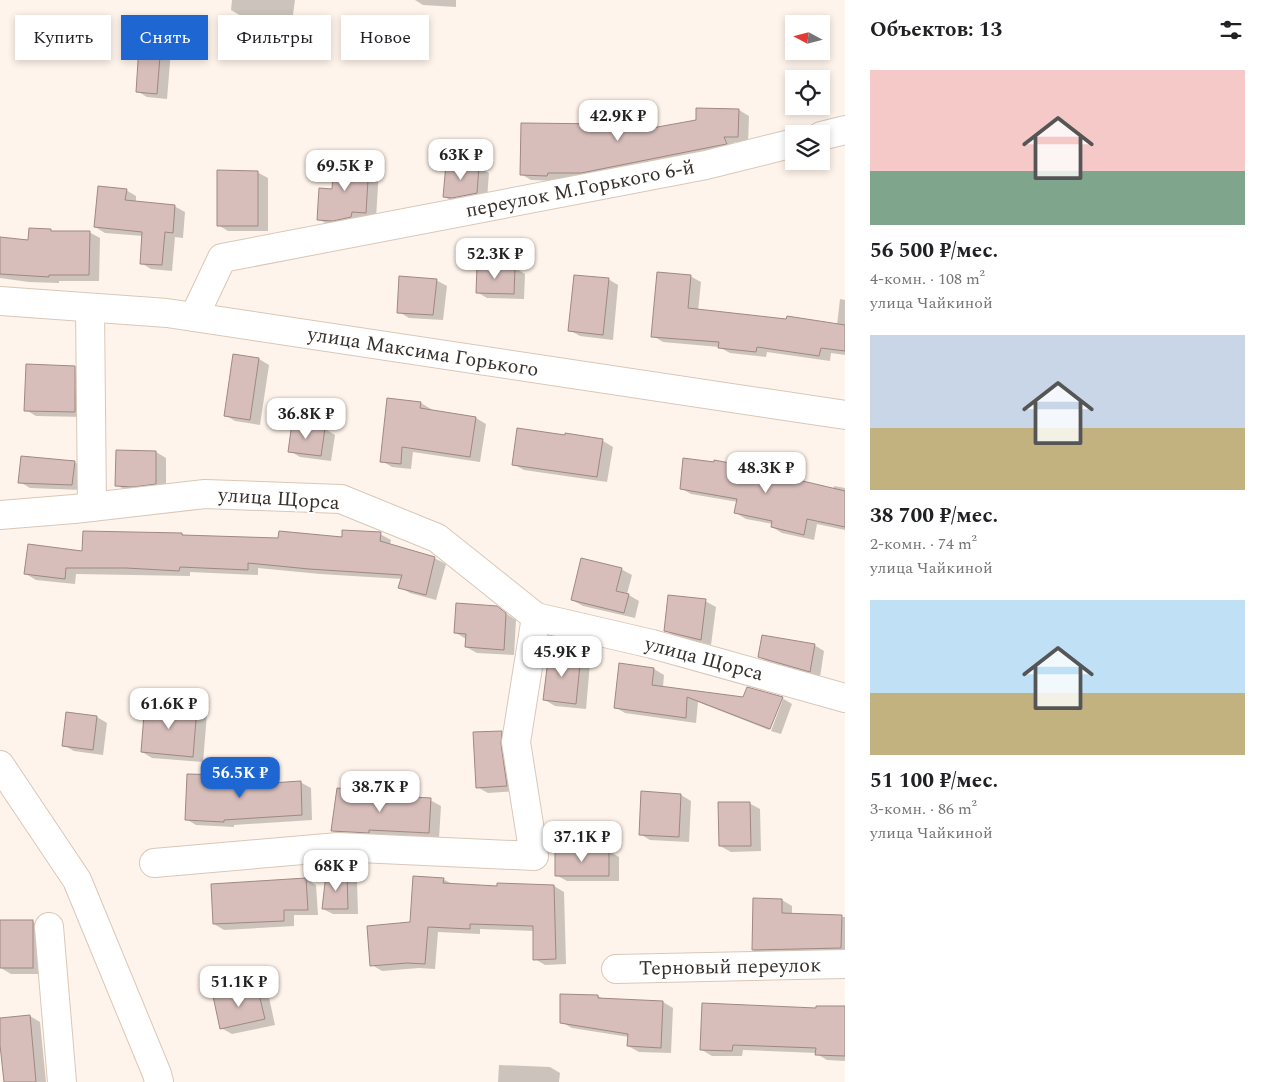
<!DOCTYPE html>
<html lang="ru">
<head>
<meta charset="utf-8">
<style>
  :root { --surface:#fff; --page:#f2f2f2; --text:#202124; --muted:#757577; --accent:#1e66d1 }
  body { margin:0; font-family:Spectral,serif; background:var(--page); color:var(--text); height:100vh; display:flex; flex-direction:column; font-size:19px; white-space:nowrap }
  * { box-sizing:border-box; margin:0 }
  p { font-size:16px; color:var(--muted) }
  .icon { flex:none; width:28px; height:28px; fill:none; stroke:currentColor; stroke-width:2; stroke-linecap:round; stroke-linejoin:round }
  .map { position:relative; flex:1; overflow:hidden }
  .drawer { display:flex; flex-direction:column; background:var(--surface); width:425px }
  .drawer>* { flex:none }
  .guide { position:absolute; left:15px; top:15px; width:475px; height:45px; display:flex; gap:10px }
  .needle { width:32px; rotate:277deg }
  .buttons { position:absolute; left:785px; top:15px; display:grid; gap:10px }
  .buttons a { display:grid; place-items:center; width:45px; height:45px; border-radius:0px; background:var(--surface); box-shadow:0 2px 8px #0003; font-size:25px }
  .price { position:absolute; translate:-50% -42px; padding:0 11px; border-radius:10px; background:#fff; color:#222; font-size:16px; line-height:32px; filter:drop-shadow(0 1px 2px #0008) }
  .price::after { content:''; position:absolute; left:50%; top:30px; width:15px; height:11px; margin-left:-8px; background:inherit; clip-path:polygon(0 0,100% 0,50% 100%) }
  .price.on { background:var(--accent); color:#fff }
  ul { padding:0; list-style:none }
  li { display:grid; align-content:center; gap:10px; height:265px; padding:0 25px }
  li span { display:grid; place-items:center; height:155px; border-radius:0px; color:#555 }
  li>.icon { margin-inline-start:auto }
  span .icon { width:90px; height:90px; fill:#fffc; stroke-width:1 }
  li b { font-size:21px }
  h2 { display:flex; justify-content:space-between; align-items:center; height:60px; padding:0 25px; font-size:21px }
  .pill { padding:0 18px; border-radius:0px; background:var(--surface); box-shadow:0 2px 8px #0003; font-size:18px; line-height:45px }
  .pill.on { background:var(--accent); color:#fff }
  main { display:flex; flex:1; min-height:0 }
  .map>svg:first-child { display:block }
  .shadow { fill:#0003 }
  .building { fill:#d7beba; stroke:#9f8884 }
  .lines { fill:none; stroke-linecap:round; stroke-linejoin:round }
  .street-casing { stroke:#d9c7b8; stroke-width:30 }
  .secondary-casing { stroke:#d9c7b8; stroke-width:30 }
  .street { stroke:#fff; stroke-width:28 }
  .secondary { stroke:#fff; stroke-width:28 }
  .labels { text-anchor:middle; dominant-baseline:central; stroke-width:4; stroke-linejoin:round; paint-order:stroke }
  .street-label { font-size:20px; fill:#37302b; stroke:#fff }
</style>
</head>
<body>
<main>
<div class="map">
<svg width="845" height="1082" viewBox="0 0 845 1082">
  <rect width="100%" height="100%" fill="#fff4eb"/>
  <g class="shadow">
    <polygon points="232,0 295,0 292,22 241,16 231,10"/>
    <polygon points="415,0 456,0 456,7 423,5"/>
    <polygon points="161,32 172,38 167,99 147,97 137,91"/>
    <polygon points="697,109 739,110 749,116 748,143 734,142 736,149 592,178 558,178 557,181 531,180 521,174 608,125 639,122 649,128 650,130 697,121"/>
    <polygon points="369,164 379,170 376,218 329,225 318,219 333,190"/>
    <polygon points="479,167 489,173 487,198 455,203 445,197"/>
    <polygon points="257,172 268,178 268,231 228,231 218,225"/>
    <polygon points="126,190 136,196 136,203 174,206 185,212 183,238 175,237 172,271 151,269 141,263 143,236 105,233 95,227"/>
    <polygon points="50,230 53,232 89,232 100,238 99,281 59,281 59,283 29,282 0,278 0,238 29,242"/>
    <polygon points="515,268 525,274 524,299 487,298 477,292"/>
    <polygon points="690,276 701,282 698,311 837,325 840,299 845,300 845,355 831,353 830,361 767,352 766,357 730,353 719,347 663,342 653,336"/>
    <polygon points="608,279 618,285 613,340 580,336 569,330"/>
    <polygon points="436,280 447,286 443,320 409,318 399,312"/>
    <polygon points="259,359 269,365 260,425 235,421 225,415"/>
    <polygon points="75,367 85,373 85,417 36,416 26,410"/>
    <polygon points="421,403 431,409 431,411 476,418 486,424 480,462 413,452 411,469 392,467 382,461"/>
    <polygon points="325,429 335,435 331,461 300,457 290,451"/>
    <polygon points="566,435 603,441 613,447 607,482 524,470 513,464"/>
    <polygon points="117,451 156,452 166,458 166,489 127,491 117,485"/>
    <polygon points="74,462 85,468 82,490 30,488 20,482"/>
    <polygon points="756,469 761,472 833,489 834,486 845,488 845,530 817,524 814,540 782,533 772,527 773,524 746,519 736,513 738,502 691,494 681,488"/>
    <polygon points="182,534 185,536 279,540 343,539 380,534 391,540 390,545 436,559 446,564 436,600 410,593 400,587 402,579 320,574 258,568 258,575 190,572 190,576 76,574 75,584 36,580 26,574 84,552"/>
    <polygon points="621,569 632,575 627,594 639,601 635,618 583,606 572,600"/>
    <polygon points="705,601 716,607 711,645 675,636 665,630"/>
    <polygon points="496,607 516,620 514,655 477,653 466,647 466,639 456,633"/>
    <polygon points="814,645 824,651 820,677 770,663 759,657"/>
    <polygon points="580,657 590,663 586,709 555,706 545,700"/>
    <polygon points="621,665 654,669 664,675 663,687 744,698 782,698 792,704 781,734 771,731 783,699 781,699 769,730 698,702 696,723 625,713 615,707"/>
    <polygon points="146,704 197,708 207,714 203,762 152,758 142,752"/>
    <polygon points="97,717 107,723 103,755 74,751 63,745"/>
    <polygon points="502,732 512,738 517,791 488,793 477,787"/>
    <polygon points="188,775 225,776 235,782 235,786 300,782 311,788 312,820 234,825 234,827 196,825 186,819"/>
    <polygon points="373,793 379,796 430,800 441,806 439,838 343,836 333,830"/>
    <polygon points="643,793 681,795 691,801 689,842 650,840 640,834"/>
    <polygon points="749,803 760,809 761,851 731,852 720,846"/>
    <polygon points="609,851 619,857 619,881 567,881 556,875"/>
    <polygon points="327,875 347,875 357,881 358,914 333,914 323,909"/>
    <polygon points="306,879 316,885 318,915 294,915 294,926 224,930 214,924"/>
    <polygon points="443,879 454,885 499,887 554,886 564,892 566,964 545,965 535,959 534,931 480,929 480,934 438,932 435,969 419,968 382,971 372,965 411,923"/>
    <polygon points="782,900 792,906 792,914 845,917 845,953 763,956 753,950"/>
    <polygon points="33,922 43,927 43,974 11,974 1,968"/>
    <polygon points="257,987 268,993 275,1025 232,1034 221,1028"/>
    <polygon points="561,996 598,996 605,1000 663,1002 673,1008 671,1053 639,1052 628,1046 629,1037 572,1028 561,1022"/>
    <polygon points="845,1007 845,1061 827,1060 817,1054 817,1053 743,1050 742,1056 712,1056 702,1050 818,1010"/>
    <polygon points="30,1016 40,1022 46,1082 4,1082 0,1019"/>
    <polygon points="499,1065 550,1067 560,1073 559,1082 498,1082"/>
  </g>
  <g class="building">
    <polygon points="140,30 162,31 157,94 136,92"/>
    <polygon points="696,108 739,109 738,137 724,137 727,144 716,146 581,173 548,173 547,176 520,175 521,123 608,124 639,120 641,130 696,120"/>
    <polygon points="334,161 369,163 366,213 352,212 351,217 333,221 317,220 319,188 332,189"/>
    <polygon points="446,164 479,166 477,193 452,198 443,197"/>
    <polygon points="217,170 258,171 258,226 217,226"/>
    <polygon points="98,186 127,189 125,200 175,205 173,233 165,232 162,265 140,264 142,232 94,227"/>
    <polygon points="29,228 51,229 51,231 90,231 89,275 49,275 49,277 0,274 0,237 28,240"/>
    <polygon points="477,265 515,267 514,294 476,293"/>
    <polygon points="657,272 691,275 688,308 786,319 787,316 845,325 845,351 821,348 819,356 757,347 756,352 718,348 719,342 651,337"/>
    <polygon points="574,275 609,278 603,335 568,331"/>
    <polygon points="399,276 437,279 433,315 397,313"/>
    <polygon points="233,354 259,358 250,420 224,416"/>
    <polygon points="26,364 75,366 75,412 24,411"/>
    <polygon points="387,398 421,402 420,408 476,417 470,457 402,447 401,464 380,462"/>
    <polygon points="292,423 325,428 321,456 288,452"/>
    <polygon points="517,428 565,435 565,433 603,439 597,477 512,465"/>
    <polygon points="116,450 156,451 156,484 133,487 115,486"/>
    <polygon points="21,456 75,461 72,485 18,483"/>
    <polygon points="683,458 714,462 714,460 756,468 756,470 845,491 845,527 807,519 804,535 771,527 772,521 734,513 737,499 680,489"/>
    <polygon points="342,530 381,532 380,541 435,557 426,595 398,588 402,575 309,569 248,563 248,570 180,567 179,571 126,568 66,568 65,579 24,574 28,544 82,551 83,531 182,533 182,535 278,538 279,531 342,537"/>
    <polygon points="581,558 622,568 616,591 629,594 624,613 571,600"/>
    <polygon points="668,595 706,599 701,640 664,631"/>
    <polygon points="456,603 497,606 506,613 504,650 465,647 466,634 454,633"/>
    <polygon points="762,635 815,644 810,672 758,657"/>
    <polygon points="549,652 581,655 576,704 543,700"/>
    <polygon points="619,663 654,668 652,685 743,697 747,687 783,697 770,729 687,697 686,718 614,708"/>
    <polygon points="145,702 197,707 193,757 141,752"/>
    <polygon points="66,712 97,716 93,750 62,746"/>
    <polygon points="502,731 501,744 507,786 476,788 473,732"/>
    <polygon points="187,774 225,775 225,786 301,781 302,815 224,820 224,822 185,820"/>
    <polygon points="337,788 374,792 373,795 431,798 429,833 369,830 369,833 331,831"/>
    <polygon points="641,791 681,794 679,837 639,835"/>
    <polygon points="718,802 750,802 751,846 719,846"/>
    <polygon points="609,849 609,876 555,876 555,850"/>
    <polygon points="347,873 348,909 322,909 326,874"/>
    <polygon points="413,876 444,878 443,883 497,886 497,883 554,885 556,959 533,960 533,926 470,924 470,929 428,927 425,964 407,963 370,966 367,926 410,922"/>
    <polygon points="306,878 308,910 284,910 284,921 213,924 211,884"/>
    <polygon points="753,898 782,899 782,913 842,915 841,948 752,950"/>
    <rect x="0" y="920" width="33" height="48"/>
    <polygon points="257,986 265,1019 220,1029 213,996"/>
    <polygon points="560,994 598,995 598,998 663,1001 661,1048 627,1046 628,1034 560,1023"/>
    <polygon points="702,1003 816,1008 816,1006 845,1006 845,1056 815,1055 816,1048 733,1045 732,1051 700,1050"/>
    <polygon points="30,1015 36,1082 4,1082 0,1045 0,1018"/>
  </g>
  <g class="lines">
    <defs>
      <g id="street">
        <polyline points="821,136 845,130"/>
        <polyline points="90,308 92,507"/>
        <polyline points="194,317 222,258 706,165 794,143"/>
        <polyline points="0,515 74,509 205,494 341,499 437,538 536,617 652,644 845,698"/>
        <polyline points="0,765 77,880 157,1074 159,1082"/>
        <polyline points="154,863 338,847 534,856 516,742 536,617"/>
        <polyline points="49,927 62,1082"/>
        <polyline points="616,969 845,964"/>
      </g>
      <polyline id="secondary" points="0,301 167,313 845,415"/>
    </defs>
    <use href="#street" class="street-casing"/>
    <use href="#secondary" class="secondary-casing"/>
    <use href="#street" class="street"/>
    <use href="#secondary" class="secondary"/>
  </g>
  <g class="labels">
    <g class="street-label">
      <text transform="translate(580 189) rotate(-11)">переулок М.Горького 6-й</text>
      <text transform="translate(423 352) rotate(9)">улица Максима Горького</text>
      <text transform="translate(279 499) rotate(4)">улица Щорса</text>
      <text transform="translate(704 659) rotate(15)">улица Щорса</text>
      <text transform="translate(730 967) rotate(-1)">Терновый переулок</text>
    </g>
  </g>
</svg>
<div class="buttons">
<a><svg class="needle" viewBox="-14 -14 28 28"><path d="M0-13l5 13h-10z" fill="#e53935"/><path d="M0 13l5-13h-10z" fill="#757577"/></svg></a>
<a><svg class="icon" aria-label="locate" viewBox="0 0 24 24"><circle cx="12" cy="12" r="6"/><path d="M12 2v4M12 18v4M2 12h4M18 12h4"/></svg></a>
<a><svg class="icon" aria-label="layers" viewBox="0 0 24 24"><path d="M12 4l9 5-9 5-9-5zM3 14l9 5 9-5"/></svg></a>
</div>
<b class="price" style="left:618px;top:142px">42.9K ₽</b>
<b class="price" style="left:461px;top:181px">63K ₽</b>
<b class="price" style="left:345px;top:192px">69.5K ₽</b>
<b class="price" style="left:495px;top:280px">52.3K ₽</b>
<b class="price" style="left:306px;top:440px">36.8K ₽</b>
<b class="price" style="left:766px;top:494px">48.3K ₽</b>
<b class="price" style="left:562px;top:678px">45.9K ₽</b>
<b class="price" style="left:169px;top:730px">61.6K ₽</b>
<b class="price on" style="left:240px;top:799px">56.5K ₽</b>
<b class="price" style="left:380px;top:813px">38.7K ₽</b>
<b class="price" style="left:582px;top:863px">37.1K ₽</b>
<b class="price" style="left:336px;top:892px">68K ₽</b>
<b class="price" style="left:239px;top:1008px">51.1K ₽</b>
<div class="guide">
<a class="pill">Купить</a>
<a class="pill on">Снять</a>
<a class="pill">Фильтры</a>
<a class="pill">Новое</a>
</div>
</div>
<section class="drawer">
<h2>Объектов: 13<svg class="icon" aria-label="filters" viewBox="0 0 24 24"><path d="M4 7h16M4 17h16"/><circle cx="9" cy="7" r="2"/><circle cx="15" cy="17" r="2"/></svg></h2>
<ul>
<li><span style="background:linear-gradient(#f6c9c9 65%,#7fa58c 0)"><svg class="icon" aria-label="home" viewBox="0 0 24 24"><path d="M3 11l9-7 9 7M6 9v11h12V9"/></svg></span><div><b>56 500 ₽/мес.</b><p>4-комн. · 108 m²</p><p>улица Чайкиной</p></div></li>
<li><span style="background:linear-gradient(#c9d6e8 60%,#c2b280 0)"><svg class="icon" aria-label="home" viewBox="0 0 24 24"><path d="M3 11l9-7 9 7M6 9v11h12V9"/></svg></span><div><b>38 700 ₽/мес.</b><p>2-комн. · 74 m²</p><p>улица Чайкиной</p></div></li>
<li><span style="background:linear-gradient(#bfe0f5 60%,#c2b280 0)"><svg class="icon" aria-label="home" viewBox="0 0 24 24"><path d="M3 11l9-7 9 7M6 9v11h12V9"/></svg></span><div><b>51 100 ₽/мес.</b><p>3-комн. · 86 m²</p><p>улица Чайкиной</p></div></li>
</ul>
</section>
</main>
</body>
</html>
